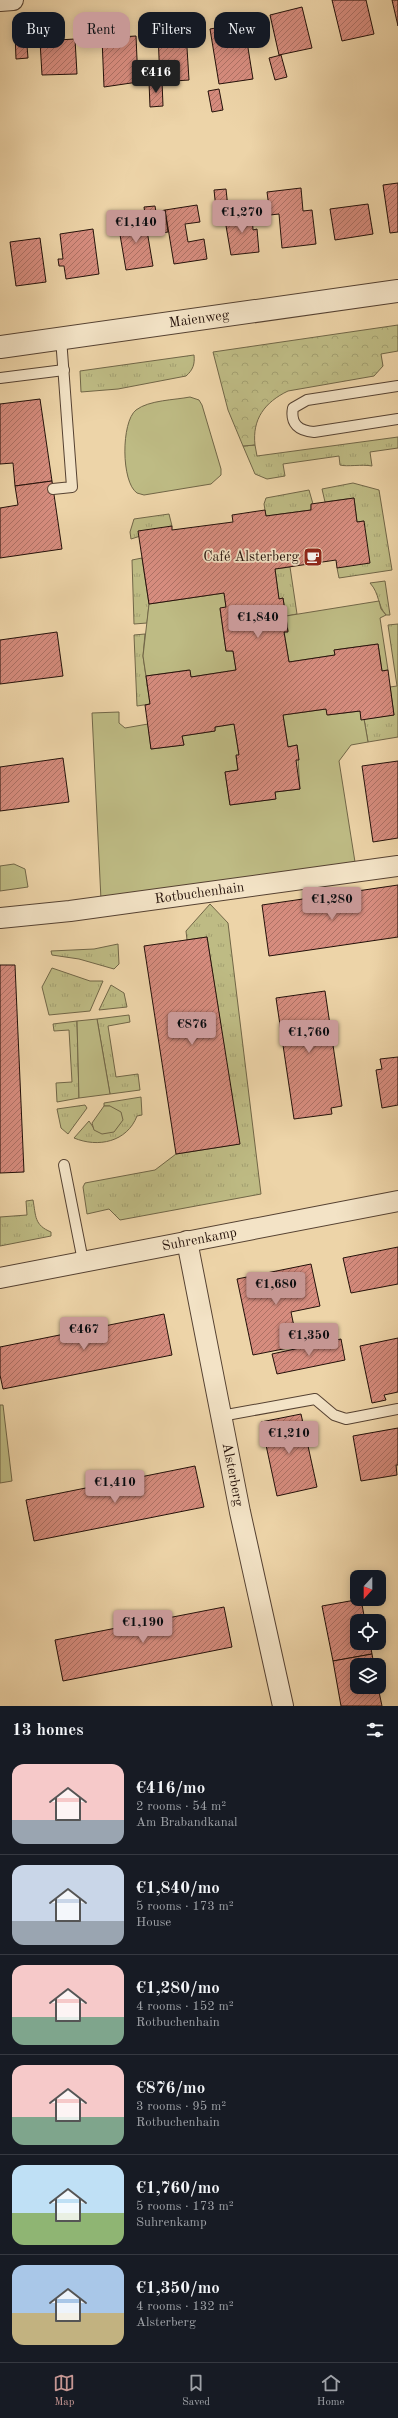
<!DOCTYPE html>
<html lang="en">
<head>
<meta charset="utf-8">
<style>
  :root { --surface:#171b24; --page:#20242c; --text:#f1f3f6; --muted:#9ea1a6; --line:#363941; --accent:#c59692 }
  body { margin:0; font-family:"Old Standard TT",serif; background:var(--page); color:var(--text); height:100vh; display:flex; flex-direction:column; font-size:15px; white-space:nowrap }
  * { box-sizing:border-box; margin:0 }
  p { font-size:13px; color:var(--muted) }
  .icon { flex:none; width:22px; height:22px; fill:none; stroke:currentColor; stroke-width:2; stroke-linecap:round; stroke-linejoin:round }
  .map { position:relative; height:1706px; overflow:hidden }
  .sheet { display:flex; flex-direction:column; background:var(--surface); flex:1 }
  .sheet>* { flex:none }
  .top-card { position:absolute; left:12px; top:12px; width:374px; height:36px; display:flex; gap:8px }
  .needle { width:26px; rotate:201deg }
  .tools { position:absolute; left:350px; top:1570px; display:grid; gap:8px }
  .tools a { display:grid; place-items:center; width:36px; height:36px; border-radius:8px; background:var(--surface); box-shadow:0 2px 10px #0003; font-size:20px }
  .price { position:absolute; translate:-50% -34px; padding:0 9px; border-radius:4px; background:var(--accent); color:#111; font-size:13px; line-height:26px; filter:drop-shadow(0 1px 2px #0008) }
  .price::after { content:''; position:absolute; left:50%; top:24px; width:12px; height:9px; margin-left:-6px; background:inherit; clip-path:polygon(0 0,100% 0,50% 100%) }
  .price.selected { background:#222; color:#fff }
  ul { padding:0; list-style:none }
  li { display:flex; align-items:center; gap:12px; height:100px; padding:0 12px }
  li+li { border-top:1px solid var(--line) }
  li span { display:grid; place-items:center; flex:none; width:112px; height:80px; border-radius:12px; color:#555 }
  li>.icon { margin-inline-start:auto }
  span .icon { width:48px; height:48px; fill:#fffc; stroke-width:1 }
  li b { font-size:17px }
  h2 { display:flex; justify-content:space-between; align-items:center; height:48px; padding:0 12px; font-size:17px }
  .chip { padding:0 14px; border-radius:12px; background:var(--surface); box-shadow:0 2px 10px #0003; font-size:14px; line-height:36px }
  .chip.selected { background:var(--accent); color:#111 }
  .tab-bar { display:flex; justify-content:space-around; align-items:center; height:56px; border-top:1px solid var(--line); background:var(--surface); font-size:11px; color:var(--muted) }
  .tab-bar a { display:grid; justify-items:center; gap:2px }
  .tab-bar .selected { color:var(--accent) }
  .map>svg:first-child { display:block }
  .grass { fill:url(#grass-tufts); stroke:#716647 }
  .forest { fill:url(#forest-crowns); stroke:#716647 }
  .green { fill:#bebb84; stroke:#716647 }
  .building { fill:url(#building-hatch); stroke:#24110a }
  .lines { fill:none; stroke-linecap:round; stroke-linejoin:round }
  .service-casing { stroke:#564232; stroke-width:12 }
  .minor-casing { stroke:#564232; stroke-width:22 }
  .tertiary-casing { stroke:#564232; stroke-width:24 }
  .service { stroke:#f3e3c6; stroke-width:10 }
  .minor { stroke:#f3e3c6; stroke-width:20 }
  .tertiary { stroke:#f3e3c6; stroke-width:22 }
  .labels { text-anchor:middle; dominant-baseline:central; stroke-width:3.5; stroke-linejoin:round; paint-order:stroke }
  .street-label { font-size:14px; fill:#24110a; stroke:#f3e3c6 }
  .poi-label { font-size:14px; fill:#24110a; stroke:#f3e3c6; text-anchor:end }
</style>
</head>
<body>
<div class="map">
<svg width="398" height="1706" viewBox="0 0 398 1706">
  <defs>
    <pattern id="grass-tufts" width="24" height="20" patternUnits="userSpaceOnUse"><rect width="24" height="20" fill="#bebb84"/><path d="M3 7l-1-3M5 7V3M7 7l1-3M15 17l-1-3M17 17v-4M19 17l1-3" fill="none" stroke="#a3a071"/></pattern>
    <pattern id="forest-crowns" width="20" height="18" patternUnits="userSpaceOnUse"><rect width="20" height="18" fill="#bebb84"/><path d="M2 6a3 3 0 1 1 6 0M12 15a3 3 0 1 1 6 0" fill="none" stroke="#a3a071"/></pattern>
    <pattern id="building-hatch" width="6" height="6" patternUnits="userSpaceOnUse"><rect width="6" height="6" fill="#d68c7e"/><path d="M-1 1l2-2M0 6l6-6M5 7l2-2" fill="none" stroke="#ad7165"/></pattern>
  </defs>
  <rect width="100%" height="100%" fill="#edd4a8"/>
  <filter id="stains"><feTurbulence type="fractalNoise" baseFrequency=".005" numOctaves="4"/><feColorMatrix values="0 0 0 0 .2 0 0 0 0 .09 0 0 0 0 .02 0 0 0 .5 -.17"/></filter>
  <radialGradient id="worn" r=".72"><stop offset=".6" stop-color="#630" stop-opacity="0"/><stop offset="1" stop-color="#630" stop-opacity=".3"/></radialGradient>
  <g class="grass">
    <path d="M 194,355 C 195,364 193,370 186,376 L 118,389 L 81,392 L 80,371 Z"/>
    <path d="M 398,437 L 398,448 L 370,452 L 372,466 C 362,464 347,467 340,465 L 339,456 L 283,464 L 285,476 L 267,479 L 255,474 L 243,446 L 255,445 L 257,456 Z"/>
    <polygon points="353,483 379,490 392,570 339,578 337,568 364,521 357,522 354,498 325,502 322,489"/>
    <polygon points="309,490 313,504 311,505 311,510 266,516 264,504 266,498"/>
    <polygon points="169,514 172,526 131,539 130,532 134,519"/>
    <polygon points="142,558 149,604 147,623 134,624 132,560"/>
    <polygon points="290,567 297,614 286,616 283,598 279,599 275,569"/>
    <path d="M 385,581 L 390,615 L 386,615 C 377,605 380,594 370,583 Z"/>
    <polygon points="398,624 398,737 368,742 364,719 394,715 390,687 397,686 388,625"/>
    <polygon points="145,634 143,656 150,704 137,706 134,635"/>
    <polygon points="210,904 228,923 261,1194 120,1220 109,1209 87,1214 83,1187 85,1183 155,1170 176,1154 239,1144 207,937 187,940 186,931"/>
    <polygon points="118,944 119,964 114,969 79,959 52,955 51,951 94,949"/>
    <polygon points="52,968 90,981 103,981 90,1011 49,1015 42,987"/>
    <polygon points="111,985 124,993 127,1007 99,1010"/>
    <polygon points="129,1015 130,1022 108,1026 116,1077 138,1074 140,1090 110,1094 97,1019"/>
    <polygon points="77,1021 79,1098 57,1102 56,1083 72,1082 69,1030 54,1031 53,1024"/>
    <path d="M 141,1097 L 142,1115 L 137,1116 C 127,1142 98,1148 74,1138 L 89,1121 L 95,1130 L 110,1106 L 104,1106 L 104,1103 Z"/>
    <polygon points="85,1105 87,1108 68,1134 61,1128 57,1109"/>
    <path d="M 33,1200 C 36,1216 34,1225 51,1232 L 51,1236 L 0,1246 L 0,1217 L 27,1215 L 26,1201 Z"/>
  </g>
  <path class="forest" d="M 398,325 L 398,351 L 381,354 L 383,366 L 374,376 L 288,391 C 265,402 252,419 255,445 L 243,446 L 228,410 L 213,352 Z"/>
  <g class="green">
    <path d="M 190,397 L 199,400 L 202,405 L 221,469 L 221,475 L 211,484 L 144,495 L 137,493 C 121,482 121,422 136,410 C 149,400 175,400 190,397 Z"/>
    <polygon points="224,593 226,607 220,609 226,651 233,651 236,670 191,677 189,670 146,676 143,656 149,604"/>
    <polygon points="379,601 381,609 386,615 380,618 388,670 382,671 378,644 334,650 335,655 289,662 284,632 288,631 286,616"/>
    <polygon points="326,709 328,715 360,711 364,719 368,742 351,745 339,761 355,862 101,900 92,713 119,712 119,723 125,728 148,724 151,749 184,745 182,736 215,731 215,727 234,724 239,755 236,756 238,770 225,772 230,805 275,799 275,792 300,789 297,745 288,747 283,715"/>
    <polygon points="14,864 25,869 28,887 0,891 0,866"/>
    <polygon points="97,1019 110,1094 79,1098 77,1021"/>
    <polygon points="104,1106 110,1106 121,1112 123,1120 114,1132 102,1134 94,1130 92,1123"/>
    <polygon points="0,1405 3,1405 12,1481 0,1483"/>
  </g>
  <g class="building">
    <polygon points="332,0 366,0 374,34 342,41"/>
    <polygon points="392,0 398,0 398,26"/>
    <polygon points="302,7 312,48 279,55 270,15"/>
    <polygon points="244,23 253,79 219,84 210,29"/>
    <polygon points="186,32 189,80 160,82 158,33"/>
    <polygon points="15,33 26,33 28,58 16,59"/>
    <polygon points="136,36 138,82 104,87 102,38"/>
    <polygon points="75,39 77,74 42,75 40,41"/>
    <polygon points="281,55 287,77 275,80 269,58"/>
    <polygon points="162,81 163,106 150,107 149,82"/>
    <polygon points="219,89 223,110 212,112 208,91"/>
    <polygon points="398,183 398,232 390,233 383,185"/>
    <polygon points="301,188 303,211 312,210 316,244 282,248 279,214 270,215 267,192"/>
    <polygon points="226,189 228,208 216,209 214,190"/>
    <polygon points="368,204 373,234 335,240 330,209"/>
    <polygon points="197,205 200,222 185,224 188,242 204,239 207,259 174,264 165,210"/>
    <polygon points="155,206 156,212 165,210 168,232 148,235 144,207"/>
    <polygon points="252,212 253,230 257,229 259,252 231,255 225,220 233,219 233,214"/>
    <polygon points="145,219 153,266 126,270 118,223"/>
    <polygon points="93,229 99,274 66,279 64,266 59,266 58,259 63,259 60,234"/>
    <polygon points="40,238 46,282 16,286 10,242"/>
    <polygon points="40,399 52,481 15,486 13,463 0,464 0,404"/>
    <polygon points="52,481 62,549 0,558 0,508 18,505 15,486"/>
    <polygon points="354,498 357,522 364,521 370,563 337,568 336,560 275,569 279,599 283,598 288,632 284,632 289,662 335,655 334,650 378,644 382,671 388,670 394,715 361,720 360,711 327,715 326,709 283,715 288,747 297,745 299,760 296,760 300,789 275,792 276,799 230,805 225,772 238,770 236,755 239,755 234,724 215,727 215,731 182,736 184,745 151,749 145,705 150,704 146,676 190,670 191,677 236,670 233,651 226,651 220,608 226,607 224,593 149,604 138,531 172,526 172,530 233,522 232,515 265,510 266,516 311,510 311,504"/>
    <polygon points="57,632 63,676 0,684 0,640"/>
    <polygon points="63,758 69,802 0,811 0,767"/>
    <polygon points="398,761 398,838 373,842 362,766"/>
    <polygon points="398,885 398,937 269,956 262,905"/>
    <polygon points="207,937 240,1144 176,1154 144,946"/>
    <polygon points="0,965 15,965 24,1172 0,1173"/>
    <polygon points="325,991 342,1106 331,1108 332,1114 294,1119 276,998"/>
    <polygon points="398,1057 398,1105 382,1108 376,1070 382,1069 380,1059"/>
    <polygon points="398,1247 398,1284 351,1293 343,1258"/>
    <polygon points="311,1264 320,1306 291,1312 298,1346 253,1355 237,1279"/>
    <polygon points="164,1314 172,1355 3,1389 0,1375 0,1347"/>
    <polygon points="398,1338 398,1392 384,1395 386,1400 372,1403 360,1346"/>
    <polygon points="341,1339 345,1360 277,1374 272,1354"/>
    <polygon points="301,1414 317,1487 277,1496 261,1422"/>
    <polygon points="398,1428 398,1465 396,1465 397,1475 361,1481 353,1436"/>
    <polygon points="195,1466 204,1507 34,1541 26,1500"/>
    <polygon points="361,1599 365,1621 357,1621 357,1643 370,1643 372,1654 333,1661 322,1606"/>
    <polygon points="224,1607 232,1647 63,1681 55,1640"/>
    <polygon points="372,1654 374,1665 357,1665 357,1687 378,1687 382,1706 341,1706 333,1661"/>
  </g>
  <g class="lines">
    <defs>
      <g id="service">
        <polyline points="0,378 64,370"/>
        <path d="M 398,386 L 307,400 L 293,408 C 290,424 299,431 314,432 L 398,419"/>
        <polyline points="53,489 72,487 61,338"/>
        <polyline points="64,1165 83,1261"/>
        <polyline points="221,1416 315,1399 334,1415 346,1419 398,1409"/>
      </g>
      <g id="minor">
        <polyline points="0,1 13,0"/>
        <path id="s1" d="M 0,918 L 70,911 L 398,866"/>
        <path id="s2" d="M 187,1241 L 240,1512 L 283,1706"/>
        <path id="s3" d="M 0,1278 L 398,1201"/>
      </g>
      <g id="tertiary">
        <path id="s4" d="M 0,347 L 398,291"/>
      </g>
    </defs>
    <use href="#service" class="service-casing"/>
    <use href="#minor" class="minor-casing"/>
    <use href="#tertiary" class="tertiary-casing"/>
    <use href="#service" class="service"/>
    <use href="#minor" class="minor"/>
    <use href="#tertiary" class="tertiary"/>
  </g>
  <defs>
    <symbol id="cafe-square" viewBox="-11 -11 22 22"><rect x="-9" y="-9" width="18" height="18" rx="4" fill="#8f2418" stroke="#f3e3c6"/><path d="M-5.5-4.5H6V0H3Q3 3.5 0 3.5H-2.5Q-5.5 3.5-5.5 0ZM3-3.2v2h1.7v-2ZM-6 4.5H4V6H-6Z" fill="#fff"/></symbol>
  </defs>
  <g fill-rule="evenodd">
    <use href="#cafe-square" x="302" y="546" width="22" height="22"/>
  </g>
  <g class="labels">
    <g class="street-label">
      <text stroke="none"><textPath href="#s4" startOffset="201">Maienweg</textPath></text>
      <text stroke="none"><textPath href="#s1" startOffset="201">Rotbuchenhain</textPath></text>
      <text stroke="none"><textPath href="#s3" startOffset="203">Suhrenkamp</textPath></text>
      <text stroke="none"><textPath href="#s2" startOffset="238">Alsterberg</textPath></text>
    </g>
    <g class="poi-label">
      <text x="299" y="557">Café Alsterberg</text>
    </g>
  </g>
  <rect width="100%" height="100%" filter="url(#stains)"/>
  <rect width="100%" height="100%" fill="url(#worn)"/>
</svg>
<div class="tools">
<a><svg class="needle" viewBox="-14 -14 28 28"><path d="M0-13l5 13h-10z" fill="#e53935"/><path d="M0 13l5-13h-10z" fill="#9ea1a6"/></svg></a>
<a><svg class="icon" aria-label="locate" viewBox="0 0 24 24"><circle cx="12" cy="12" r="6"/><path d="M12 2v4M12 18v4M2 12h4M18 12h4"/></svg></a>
<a><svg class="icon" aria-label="layers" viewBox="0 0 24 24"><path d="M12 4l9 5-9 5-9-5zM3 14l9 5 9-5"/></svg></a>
</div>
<b class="price selected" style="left:156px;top:94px">€416</b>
<b class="price" style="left:242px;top:234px">€1,270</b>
<b class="price" style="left:136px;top:244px">€1,140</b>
<b class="price" style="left:258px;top:639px">€1,840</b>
<b class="price" style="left:332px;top:921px">€1,280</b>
<b class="price" style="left:192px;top:1046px">€876</b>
<b class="price" style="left:309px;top:1054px">€1,760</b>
<b class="price" style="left:276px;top:1306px">€1,680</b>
<b class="price" style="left:84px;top:1351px">€467</b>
<b class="price" style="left:309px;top:1357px">€1,350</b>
<b class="price" style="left:289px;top:1455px">€1,210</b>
<b class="price" style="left:115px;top:1504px">€1,410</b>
<b class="price" style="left:143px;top:1644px">€1,190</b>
<div class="top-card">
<a class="chip">Buy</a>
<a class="chip selected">Rent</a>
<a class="chip">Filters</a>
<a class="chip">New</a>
</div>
</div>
<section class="sheet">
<h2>13 homes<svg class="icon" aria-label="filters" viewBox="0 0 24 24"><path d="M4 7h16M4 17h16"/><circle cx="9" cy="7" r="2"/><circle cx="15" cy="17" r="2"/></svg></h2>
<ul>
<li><span style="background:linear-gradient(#f6c9c9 70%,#9aa5b1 0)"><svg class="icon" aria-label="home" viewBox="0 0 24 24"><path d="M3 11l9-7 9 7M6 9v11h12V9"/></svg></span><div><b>€416/mo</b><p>2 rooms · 54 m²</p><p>Am Brabandkanal</p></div></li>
<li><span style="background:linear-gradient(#c9d6e8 70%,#9aa5b1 0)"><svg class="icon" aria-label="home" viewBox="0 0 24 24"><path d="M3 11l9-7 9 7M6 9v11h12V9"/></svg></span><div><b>€1,840/mo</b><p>5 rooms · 173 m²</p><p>House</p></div></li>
<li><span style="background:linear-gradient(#f6c9c9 65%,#7fa58c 0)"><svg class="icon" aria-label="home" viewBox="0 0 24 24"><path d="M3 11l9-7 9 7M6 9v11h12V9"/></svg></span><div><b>€1,280/mo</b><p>4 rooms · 152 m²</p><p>Rotbuchenhain</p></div></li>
<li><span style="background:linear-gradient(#f6c9c9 65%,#7fa58c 0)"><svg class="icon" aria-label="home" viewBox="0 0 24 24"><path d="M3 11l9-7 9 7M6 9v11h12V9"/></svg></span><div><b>€876/mo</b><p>3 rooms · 95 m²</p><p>Rotbuchenhain</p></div></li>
<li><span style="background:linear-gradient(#bfe0f5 60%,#8fb573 0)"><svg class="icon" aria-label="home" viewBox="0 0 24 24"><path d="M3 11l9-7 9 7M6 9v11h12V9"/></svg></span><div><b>€1,760/mo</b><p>5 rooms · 173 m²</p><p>Suhrenkamp</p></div></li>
<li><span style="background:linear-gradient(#a9c7e8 60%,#c2b280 0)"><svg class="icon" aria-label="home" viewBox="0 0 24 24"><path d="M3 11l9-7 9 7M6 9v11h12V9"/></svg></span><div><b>€1,350/mo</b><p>4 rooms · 132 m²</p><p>Alsterberg</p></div></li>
</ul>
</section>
<nav class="tab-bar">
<a class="selected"><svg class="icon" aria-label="map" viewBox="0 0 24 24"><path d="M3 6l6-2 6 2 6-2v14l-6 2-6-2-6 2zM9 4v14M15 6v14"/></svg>Map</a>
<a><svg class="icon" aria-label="saved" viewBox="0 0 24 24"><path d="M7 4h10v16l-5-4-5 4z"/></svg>Saved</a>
<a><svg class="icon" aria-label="home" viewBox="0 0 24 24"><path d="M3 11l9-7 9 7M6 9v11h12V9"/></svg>Home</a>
</nav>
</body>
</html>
